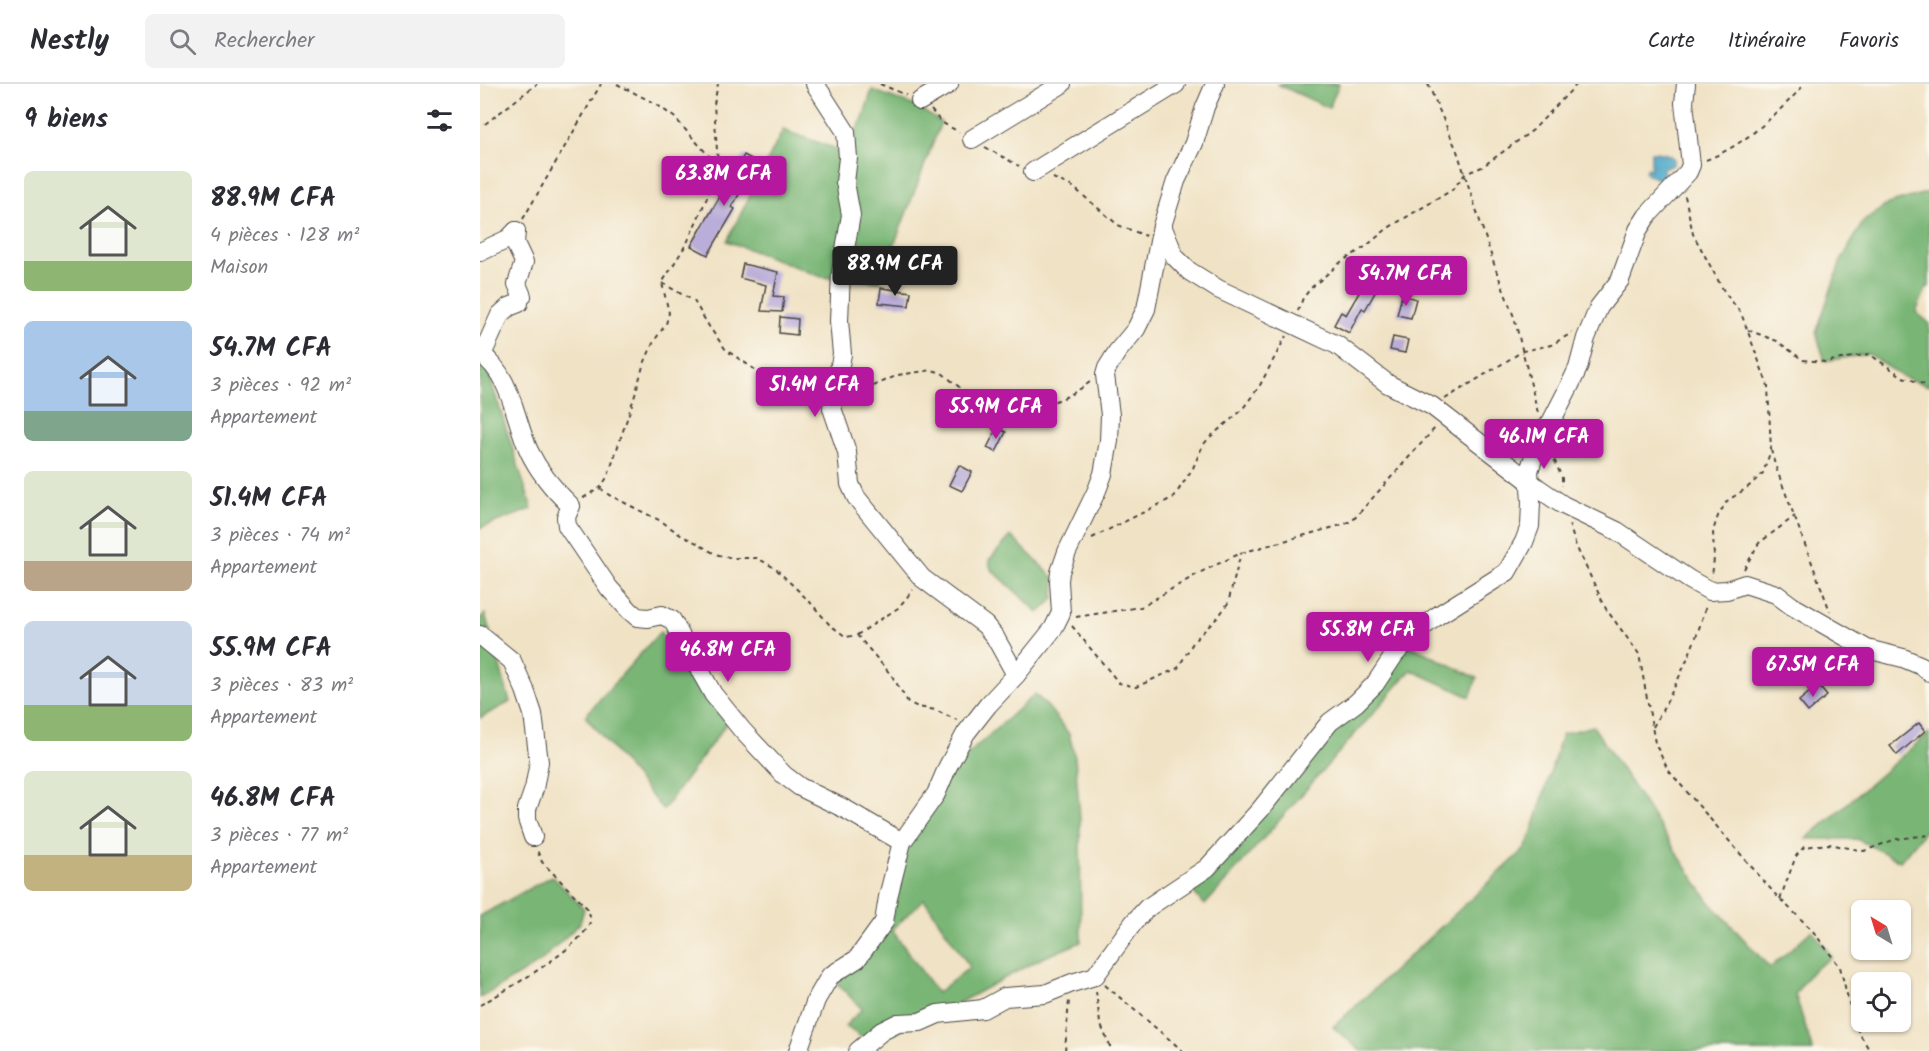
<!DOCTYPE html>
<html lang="fr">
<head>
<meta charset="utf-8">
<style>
  :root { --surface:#fff; --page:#f2f2f3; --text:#2b2b33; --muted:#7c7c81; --line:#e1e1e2; --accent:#b5179e }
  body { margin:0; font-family:Kalam,sans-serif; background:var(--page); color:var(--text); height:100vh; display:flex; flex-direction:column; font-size:22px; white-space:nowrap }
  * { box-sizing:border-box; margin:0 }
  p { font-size:20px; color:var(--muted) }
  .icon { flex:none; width:33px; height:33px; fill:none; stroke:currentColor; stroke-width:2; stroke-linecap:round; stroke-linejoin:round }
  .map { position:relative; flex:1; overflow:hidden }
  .details { display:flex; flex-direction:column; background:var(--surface); width:480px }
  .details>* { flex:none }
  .needle { width:39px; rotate:322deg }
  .controls { position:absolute; left:1371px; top:816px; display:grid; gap:12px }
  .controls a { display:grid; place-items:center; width:60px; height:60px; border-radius:9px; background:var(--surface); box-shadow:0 2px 4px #0004; font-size:30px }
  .price { position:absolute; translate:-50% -51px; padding:0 14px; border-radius:6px; background:var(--accent); color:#fff; font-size:20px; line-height:39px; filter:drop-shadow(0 2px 3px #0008) }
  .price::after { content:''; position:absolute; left:50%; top:36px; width:18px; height:14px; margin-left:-9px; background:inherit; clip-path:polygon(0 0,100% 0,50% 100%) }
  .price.active { background:#222; color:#fff }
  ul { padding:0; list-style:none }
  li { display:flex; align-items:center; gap:18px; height:150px; padding:0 24px }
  li span { display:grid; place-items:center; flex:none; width:168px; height:120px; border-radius:9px; color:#555 }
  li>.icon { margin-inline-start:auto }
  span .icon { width:72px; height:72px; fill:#fffc; stroke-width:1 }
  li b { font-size:26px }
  h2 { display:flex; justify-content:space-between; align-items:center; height:72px; padding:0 24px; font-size:26px }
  header { display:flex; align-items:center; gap:36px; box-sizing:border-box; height:84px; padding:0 30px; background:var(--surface); border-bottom:2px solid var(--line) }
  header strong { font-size:28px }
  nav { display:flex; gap:33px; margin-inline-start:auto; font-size:21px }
  .search { width:420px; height:54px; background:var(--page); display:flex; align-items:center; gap:15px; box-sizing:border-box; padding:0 21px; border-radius:9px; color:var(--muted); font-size:22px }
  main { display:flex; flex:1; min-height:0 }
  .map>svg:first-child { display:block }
  .forest { fill:#79b676; stroke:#527050; stroke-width:1.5; fill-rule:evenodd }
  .water { fill:#49a6c8; stroke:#3a687a; stroke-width:1.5 }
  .building { fill:#baadd9 }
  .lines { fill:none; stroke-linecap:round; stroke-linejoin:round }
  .minor-casing { stroke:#494642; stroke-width:20 }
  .path { stroke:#494642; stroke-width:2; stroke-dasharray:4.5 4.5; stroke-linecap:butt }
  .minor { stroke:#fff; stroke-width:18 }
</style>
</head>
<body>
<header>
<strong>Nestly</strong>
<div class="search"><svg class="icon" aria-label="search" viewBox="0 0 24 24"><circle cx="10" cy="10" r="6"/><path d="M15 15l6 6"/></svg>Rechercher</div>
<nav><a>Carte</a><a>Itinéraire</a><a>Favoris</a></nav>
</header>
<main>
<section class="details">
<h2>9 biens<svg class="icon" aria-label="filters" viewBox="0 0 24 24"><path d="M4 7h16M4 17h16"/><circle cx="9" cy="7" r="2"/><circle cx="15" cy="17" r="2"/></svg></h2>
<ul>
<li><span style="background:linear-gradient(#dfe7d0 75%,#8fb573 0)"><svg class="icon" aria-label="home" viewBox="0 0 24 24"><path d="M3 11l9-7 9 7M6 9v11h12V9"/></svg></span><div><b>88.9M CFA</b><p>4 pièces · 128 m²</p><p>Maison</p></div></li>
<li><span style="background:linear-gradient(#a9c7e8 75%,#7fa58c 0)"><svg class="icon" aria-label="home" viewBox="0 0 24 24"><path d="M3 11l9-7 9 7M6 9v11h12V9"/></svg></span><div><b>54.7M CFA</b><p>3 pièces · 92 m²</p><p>Appartement</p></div></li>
<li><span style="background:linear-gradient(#dfe7d0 75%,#b9a48a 0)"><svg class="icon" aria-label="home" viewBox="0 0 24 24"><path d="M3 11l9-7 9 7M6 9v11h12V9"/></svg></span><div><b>51.4M CFA</b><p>3 pièces · 74 m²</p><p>Appartement</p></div></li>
<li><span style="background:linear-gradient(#c9d6e8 70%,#8fb573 0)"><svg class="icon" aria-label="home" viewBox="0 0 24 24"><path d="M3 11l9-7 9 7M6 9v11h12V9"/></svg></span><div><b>55.9M CFA</b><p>3 pièces · 83 m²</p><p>Appartement</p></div></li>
<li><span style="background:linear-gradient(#dfe7d0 70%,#c2b280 0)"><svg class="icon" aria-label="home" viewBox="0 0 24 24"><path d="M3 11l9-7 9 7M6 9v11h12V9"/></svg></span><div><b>46.8M CFA</b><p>3 pièces · 77 m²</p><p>Appartement</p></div></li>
</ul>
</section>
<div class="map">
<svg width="1449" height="967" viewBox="0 0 1449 967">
  <rect width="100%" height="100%" fill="#fbf7ec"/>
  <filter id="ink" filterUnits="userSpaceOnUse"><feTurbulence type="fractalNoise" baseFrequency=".0167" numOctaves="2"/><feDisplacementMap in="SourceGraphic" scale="12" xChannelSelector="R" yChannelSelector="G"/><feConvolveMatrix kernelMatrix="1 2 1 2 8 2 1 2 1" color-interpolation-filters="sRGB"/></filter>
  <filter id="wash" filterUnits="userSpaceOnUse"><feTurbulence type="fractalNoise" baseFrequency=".008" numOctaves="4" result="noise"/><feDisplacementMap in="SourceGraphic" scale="24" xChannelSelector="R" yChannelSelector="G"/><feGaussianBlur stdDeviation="1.35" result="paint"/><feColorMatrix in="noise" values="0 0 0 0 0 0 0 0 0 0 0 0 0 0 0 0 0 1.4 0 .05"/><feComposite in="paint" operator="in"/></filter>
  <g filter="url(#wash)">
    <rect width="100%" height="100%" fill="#f0e2c5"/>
    <g class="forest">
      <polygon points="797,0 859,0 849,24"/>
      <polygon points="392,6 435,22 461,38 400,198 342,193 247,157 303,46 365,68 383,34"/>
      <polygon points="1449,108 1449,203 1447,203 1436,228 1449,239 1449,302 1423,293 1389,270 1345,277 1336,249 1360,179 1383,138 1408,120"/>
      <polygon points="0,276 5,278 52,425 0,444"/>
      <polygon points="531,452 575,495 574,515 559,529 511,485 509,476"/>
      <polygon points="5,530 30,618 0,634 0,534"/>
      <polygon points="180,548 250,635 183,726 105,632"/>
      <polygon points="925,559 997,594 990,613 931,586 725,821 712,807 727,784"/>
      <path d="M 555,610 L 568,623 L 589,650 L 595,673 L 600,735 L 601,858 L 560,875 L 458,930 L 390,959 L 365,942 L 382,925 L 350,892 L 404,838 L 420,764 L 466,690 ZM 444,815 L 490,883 L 457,909 L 412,846 Z"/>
      <polygon points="1113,642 1228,816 1290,884 1332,846 1352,873 1331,888 1315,910 1333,967 881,967 853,943 1045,765 1053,745 1082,650"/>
      <polygon points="1449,649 1449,742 1420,777 1377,755 1326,755"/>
      <polygon points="72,792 104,825 100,839 59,879 0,914 0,832"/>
    </g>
    <path class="water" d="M 1171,68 C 1179,68 1189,69 1194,75 L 1193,81 L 1183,85 L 1184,93 L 1181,96 L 1168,91 L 1165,87 L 1168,84 L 1171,85 Z"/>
    <g id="blocks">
      <g class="building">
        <polygon points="264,71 277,78 252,123 255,125 228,171 211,162"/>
        <polygon points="263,180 298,188 293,212 304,213 302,228 281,227 286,201 260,194"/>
        <polygon points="894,183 905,191 885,226 882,224 869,249 854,241 861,228 866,231"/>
        <polygon points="401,204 431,208 429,222 399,219"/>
        <polygon points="922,211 936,215 931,234 917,231"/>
        <polygon points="300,233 318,235 317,251 299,249"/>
        <polygon points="913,253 928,256 925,269 910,266"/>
        <polygon points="517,344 526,348 516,368 507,364"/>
        <polygon points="479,381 492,388 482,407 469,401"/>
        <polygon points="1338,601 1347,612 1328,628 1319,617"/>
        <polygon points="1439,639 1445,647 1417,671 1410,662"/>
      </g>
    </g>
  </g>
  <g filter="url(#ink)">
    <use href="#blocks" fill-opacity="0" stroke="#494642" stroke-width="1.5"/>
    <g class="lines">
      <defs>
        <g id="minor">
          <polyline points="335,0 366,48 368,74 365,98 371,131 361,188 359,237 362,270 352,324 367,368 370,400 376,413 442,494 505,541 515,553 536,591"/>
          <polyline points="440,17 469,0"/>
          <polyline points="492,55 582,0"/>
          <polyline points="553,88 696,0"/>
          <polyline points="683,144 695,173 709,187 738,205 857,261 908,300 952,322 1058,404 1083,421 1137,447 1210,496 1230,507 1247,506 1265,500 1296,510 1312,522 1387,565 1423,574 1442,582 1449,588"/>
          <polyline points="36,147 35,159 44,178 37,200 42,212"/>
          <polyline points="0,168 28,155 36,147"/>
          <path d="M 0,269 C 32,292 34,334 49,367 C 59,388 74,406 91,422 L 86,433 L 87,442 L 129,504 L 150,527 L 157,533 L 168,534 L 182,531 L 192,536 L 233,610 L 262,646 L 304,691 L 320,703 L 365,725 L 422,758"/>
          <polyline points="2,271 20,231 29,223 39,219"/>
          <polyline points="0,551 32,577 45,606 53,630 59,678 54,705 47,725 47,735 53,753"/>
          <polyline points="318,967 336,916 350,892 377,875 404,838 408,813 422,758 456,710 468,682 486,649 508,621 536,591 573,545 581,529 579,497 580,488 587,468 617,406 623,390 629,357 630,331 625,291 627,284 637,268 656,245 666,225 682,142 696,97 714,59 725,23 735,0"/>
          <polyline points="378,967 402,947 418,939 440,938 458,930 503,925 525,913 565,910 592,899 615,892 654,838 667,824 727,784 780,726 850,638 876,619 895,600 915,570 936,548 957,532 1027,488 1044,458 1050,442 1051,419 1049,387 1057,363 1065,345 1071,338 1090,301 1098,284 1106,254 1119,223 1140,196 1158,146 1167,132 1208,88 1211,81 1204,19 1206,0"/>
        </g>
      </defs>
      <use href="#minor" class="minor-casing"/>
      <g class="path">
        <polyline points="137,0 176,20 194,33 238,82"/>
        <polyline points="400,0 426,11"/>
        <polyline points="948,0 977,67 1016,186 1034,233 1058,329"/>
        <polyline points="451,26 461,38 479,48"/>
        <polyline points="5,40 57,0"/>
        <polyline points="505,63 539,82"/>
        <path d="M 1226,76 C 1265,61 1297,30 1325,0"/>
        <polyline points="573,94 593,103 638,141 666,152"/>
        <polyline points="1205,112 1213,150 1245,209 1261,229 1288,302 1291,366 1283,389 1267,404 1247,417 1238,432 1233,447 1234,474 1232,493"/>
        <polyline points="43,135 121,0"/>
        <polyline points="182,199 214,217 230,244 246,266 277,287 305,303 338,317"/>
        <polyline points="818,227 823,214 831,204 861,178 885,163 908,144 972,106 985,90 1002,83 1053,46 1097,0"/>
        <polyline points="1268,246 1297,257 1323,276 1345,278 1389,270 1423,293 1449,302"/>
        <path d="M 368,310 L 378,309 L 418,291 L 452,286 L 462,289 L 489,311 L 514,327 L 523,328 C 559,321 581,321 611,297"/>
        <polyline points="965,315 1043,267 1071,261 1092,249"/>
        <polyline points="1291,366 1295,381 1350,527"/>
        <polyline points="1071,368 1082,394 1082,402"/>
        <polyline points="120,404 129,411 181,437 202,452 215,458 235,470 253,474 277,474 295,484 330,518 349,540 366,553 377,551 412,592 428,618 438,623 455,626 477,636"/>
        <polyline points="103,414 120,404 128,392 155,311 163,282 174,257 186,240 189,229 182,199 207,159 226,116 238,82 234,20 238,0"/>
        <polyline points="1089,440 1096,462 1126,525 1159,570 1175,659 1188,686 1295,810 1332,846 1360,883 1375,942 1390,967"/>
        <polyline points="612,454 694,413 713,384 723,361 730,353 761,327 779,303 806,252"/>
        <polyline points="1264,485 1279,459 1315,432"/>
        <polyline points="596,533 661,523 719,489 761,469 865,440 873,436 955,344"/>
        <polyline points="592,542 639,599 656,603 698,584 714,557 739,532 748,519 761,469"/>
        <polyline points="377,551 418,524 433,506"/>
        <polyline points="1356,593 1361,572 1361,567"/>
        <path d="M 1173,643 C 1195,604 1214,565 1226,522"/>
        <polyline points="1300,815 1316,772 1324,763 1349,760 1384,767 1416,755 1449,751"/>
        <polyline points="625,901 703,967"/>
        <polyline points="616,907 620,939 632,967"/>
        <path d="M 0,921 C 23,908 104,862 110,838 C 111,833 109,829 107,824 L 62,778 L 57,766"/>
        <polyline points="585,967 589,916"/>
      </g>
      <use href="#minor" class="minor"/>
    </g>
  </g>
</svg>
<div class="controls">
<a><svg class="needle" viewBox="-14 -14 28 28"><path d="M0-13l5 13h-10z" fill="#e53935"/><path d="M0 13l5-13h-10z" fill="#7c7c81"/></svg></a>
<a><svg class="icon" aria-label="locate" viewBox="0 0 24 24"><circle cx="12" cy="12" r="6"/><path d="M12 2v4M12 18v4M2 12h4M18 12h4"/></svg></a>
</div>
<b class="price" style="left:244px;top:123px">63.8M CFA</b>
<b class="price active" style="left:415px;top:213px">88.9M CFA</b>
<b class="price" style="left:926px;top:223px">54.7M CFA</b>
<b class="price" style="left:335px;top:334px">51.4M CFA</b>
<b class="price" style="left:516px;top:356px">55.9M CFA</b>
<b class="price" style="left:1064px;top:386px">46.1M CFA</b>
<b class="price" style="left:888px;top:579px">55.8M CFA</b>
<b class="price" style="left:248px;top:599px">46.8M CFA</b>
<b class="price" style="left:1333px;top:614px">67.5M CFA</b>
</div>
</main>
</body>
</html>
